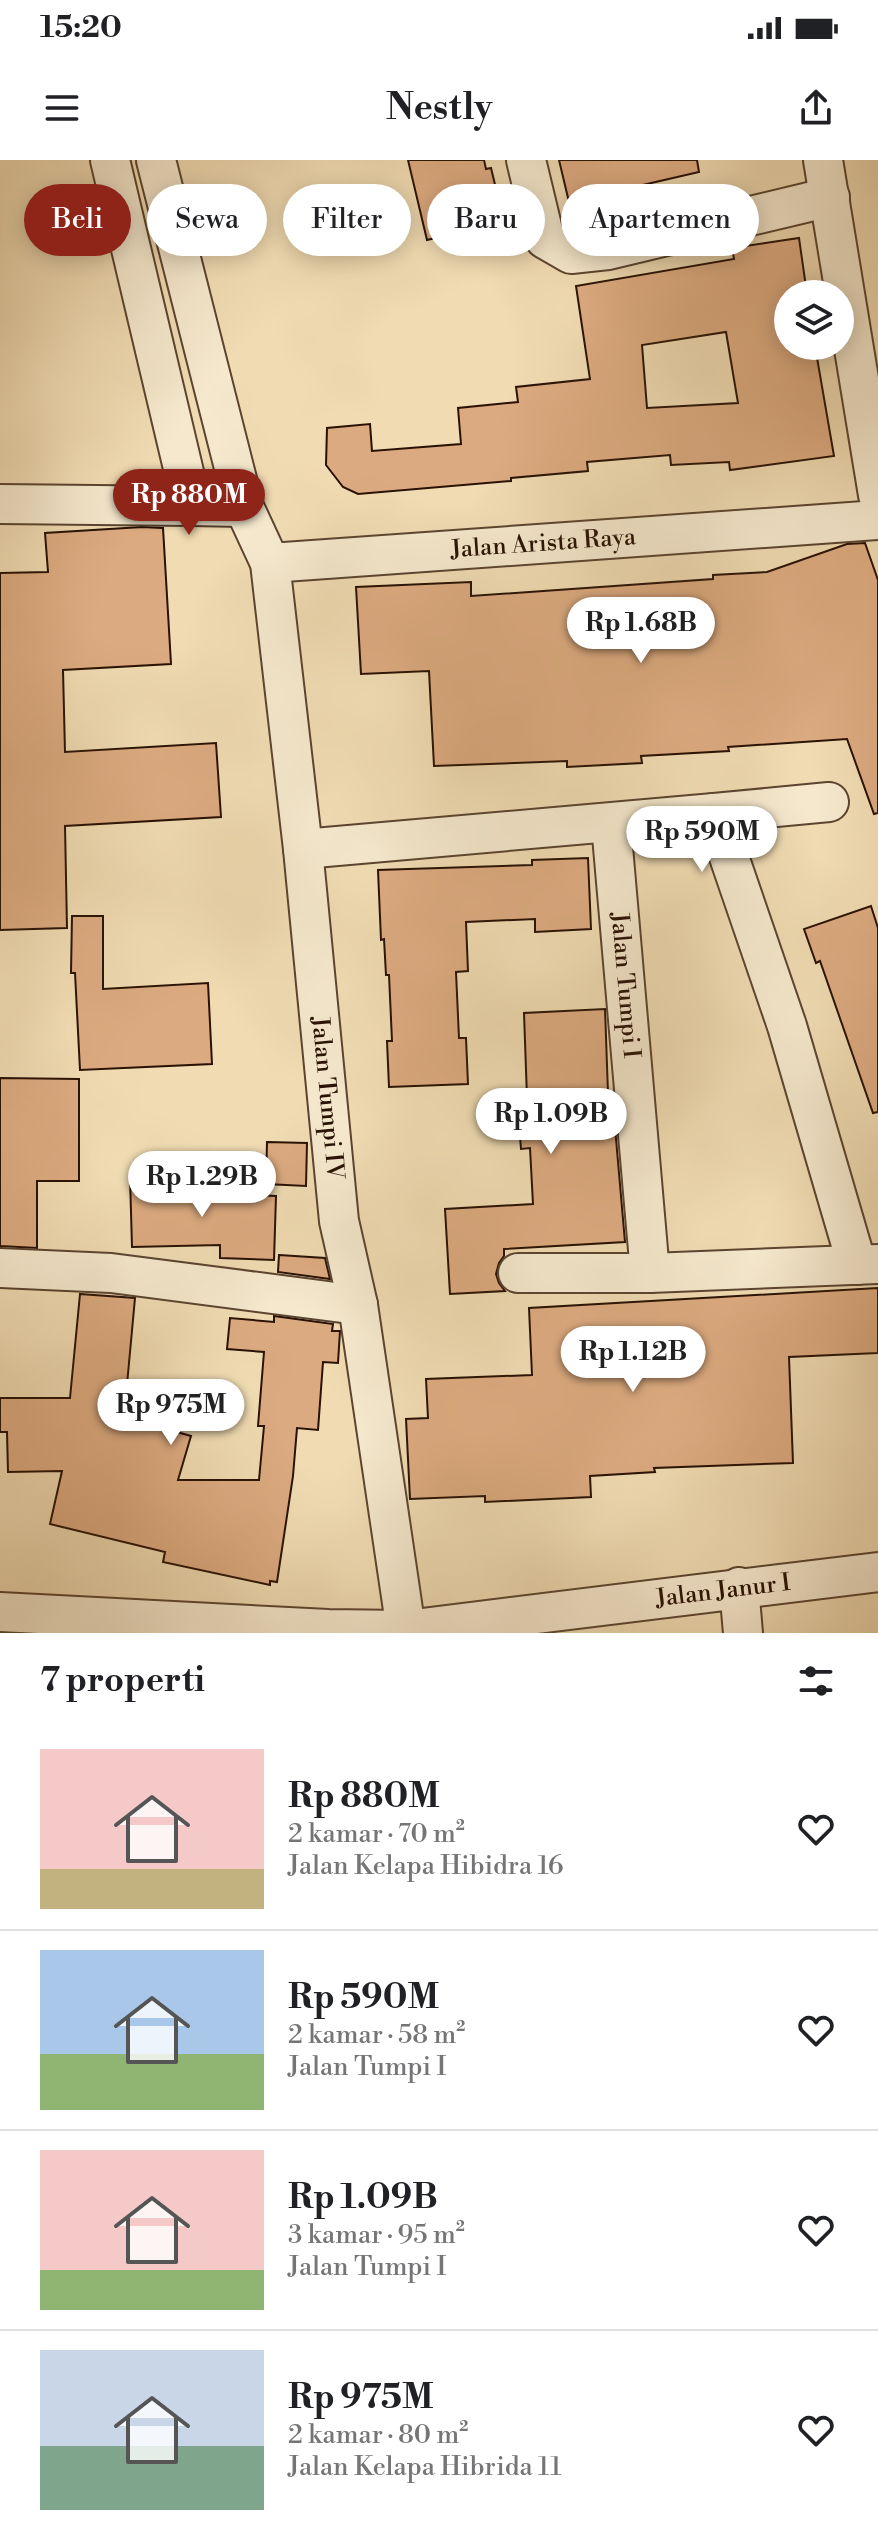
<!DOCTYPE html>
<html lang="id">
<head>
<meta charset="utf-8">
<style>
  :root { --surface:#fff; --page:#f6f6f6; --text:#202124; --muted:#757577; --line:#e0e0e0; --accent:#8f2418 }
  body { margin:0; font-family:"Libre Bodoni",serif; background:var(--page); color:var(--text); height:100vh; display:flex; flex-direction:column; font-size:30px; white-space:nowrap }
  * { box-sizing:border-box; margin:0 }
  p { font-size:26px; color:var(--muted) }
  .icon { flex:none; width:44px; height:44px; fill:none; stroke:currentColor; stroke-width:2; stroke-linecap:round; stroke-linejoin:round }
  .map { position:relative; height:1473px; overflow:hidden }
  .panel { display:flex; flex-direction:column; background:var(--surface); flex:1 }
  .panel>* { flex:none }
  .banner { position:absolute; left:24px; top:24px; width:830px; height:72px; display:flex; gap:16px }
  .fabs { position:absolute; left:774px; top:120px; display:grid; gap:16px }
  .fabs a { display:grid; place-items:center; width:80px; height:80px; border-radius:50%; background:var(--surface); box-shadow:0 4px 20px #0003; font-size:40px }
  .price { position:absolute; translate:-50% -68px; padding:0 18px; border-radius:28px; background:#fff; color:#222; font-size:26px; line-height:52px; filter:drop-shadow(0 2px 4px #0008) }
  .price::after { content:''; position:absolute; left:50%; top:48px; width:24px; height:18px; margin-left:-12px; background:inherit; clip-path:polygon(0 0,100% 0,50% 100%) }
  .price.current { background:var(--accent); color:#fff }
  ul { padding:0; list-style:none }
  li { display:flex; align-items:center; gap:24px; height:200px; padding:0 40px }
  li+li { border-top:2px solid var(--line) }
  li span { display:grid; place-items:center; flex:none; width:224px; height:160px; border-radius:0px; color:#555 }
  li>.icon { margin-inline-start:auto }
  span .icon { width:96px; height:96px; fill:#fffc; stroke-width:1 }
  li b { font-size:34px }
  h2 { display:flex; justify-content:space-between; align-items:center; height:96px; padding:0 40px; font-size:34px }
  .pill { padding:0 28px; border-radius:36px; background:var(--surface); box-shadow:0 4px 20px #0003; font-size:28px; line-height:72px }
  .pill.current { background:var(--accent); color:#fff }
  .status { display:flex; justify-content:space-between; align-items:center; height:56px; padding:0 40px; background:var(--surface); direction:ltr }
  .status svg { height:22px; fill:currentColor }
  header { display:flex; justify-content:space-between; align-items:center; height:104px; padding:0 40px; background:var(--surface); font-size:36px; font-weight:700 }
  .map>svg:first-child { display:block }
  .building { fill:#dcaa80; stroke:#291204; stroke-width:2; fill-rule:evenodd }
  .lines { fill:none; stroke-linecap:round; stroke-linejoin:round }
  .minor-casing { stroke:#5b4430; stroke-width:42 }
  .minor { stroke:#f5e8cd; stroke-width:38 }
  .labels { text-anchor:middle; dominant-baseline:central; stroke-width:6; stroke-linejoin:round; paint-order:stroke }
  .street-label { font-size:24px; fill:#291204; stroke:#f5e8cd }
</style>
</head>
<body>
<div class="status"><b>15:20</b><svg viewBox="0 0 49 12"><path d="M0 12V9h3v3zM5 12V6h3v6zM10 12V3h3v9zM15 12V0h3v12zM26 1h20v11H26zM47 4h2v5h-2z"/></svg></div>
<header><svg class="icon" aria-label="menu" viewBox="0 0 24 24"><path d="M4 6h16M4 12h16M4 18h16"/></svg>Nestly<svg class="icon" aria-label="share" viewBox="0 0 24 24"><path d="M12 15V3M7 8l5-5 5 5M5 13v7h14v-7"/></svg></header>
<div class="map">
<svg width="878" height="1473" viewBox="0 0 878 1473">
  <rect width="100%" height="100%" fill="#f0dbb2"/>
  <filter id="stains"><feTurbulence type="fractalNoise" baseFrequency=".0025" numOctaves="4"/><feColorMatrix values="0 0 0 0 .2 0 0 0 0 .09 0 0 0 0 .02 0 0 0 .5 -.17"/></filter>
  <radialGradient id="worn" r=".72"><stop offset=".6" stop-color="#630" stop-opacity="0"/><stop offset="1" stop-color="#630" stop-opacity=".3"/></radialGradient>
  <g class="building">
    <polygon points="408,0 484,0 486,9 491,8 504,62 427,80"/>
    <polygon points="559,0 697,0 699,12 569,42"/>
    <path d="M 799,78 L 807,134 L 788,134 L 788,186 L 815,186 L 834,296 L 730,310 L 729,302 L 671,305 L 670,295 L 587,302 L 588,311 L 511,318 L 511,321 L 358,334 L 343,327 L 326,305 L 327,268 L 370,264 L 372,291 L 461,284 L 458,248 L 518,242 L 516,227 L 590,219 L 576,126 L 734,99 L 732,88 ZM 726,172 L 738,243 L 647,248 L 642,185 Z"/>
    <polygon points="142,367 163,368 171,504 63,510 65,592 216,583 221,657 65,666 67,768 0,770 0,413 48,412 45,373"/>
    <polygon points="865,383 878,420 878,653 874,654 847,579 728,587 729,591 641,596 642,603 567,607 567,601 434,606 429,511 361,514 356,427 471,422 471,436 713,419 713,415 767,412 847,384"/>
    <polygon points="588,698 591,769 535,772 535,759 466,762 468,811 456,812 459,878 466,878 468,924 389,927 387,881 392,881 389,815 386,815 384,779 381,780 378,710 532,705 532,700"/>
    <polygon points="871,746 878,768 878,952 873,953 820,801 816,803 804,769"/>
    <polygon points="72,756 103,756 103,829 208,823 212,904 80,910 75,813 71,813"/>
    <polygon points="605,849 608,933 612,933 625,1082 504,1089 504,1096 499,1103 496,1114 499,1123 505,1131 450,1134 445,1049 533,1044 530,988 521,989 517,939 527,938 524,853"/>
    <polygon points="0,918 79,919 79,1021 37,1021 37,1088 0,1086"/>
    <polygon points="267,982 307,983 306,1026 266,1024"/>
    <polygon points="177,1015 177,1032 276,1036 274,1100 220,1098 220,1085 132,1087 130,1017"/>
    <polygon points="279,1095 325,1098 330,1119 278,1112"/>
    <polygon points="878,1128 878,1193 789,1197 793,1303 654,1308 655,1312 590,1316 591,1337 485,1342 485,1336 410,1339 406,1259 428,1258 426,1219 532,1215 529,1148"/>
    <polygon points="80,1134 135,1138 124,1257 191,1276 178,1320 259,1320 264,1266 258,1266 264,1192 227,1189 230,1158 274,1162 274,1156 333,1164 332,1171 340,1171 338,1203 323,1202 318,1270 297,1268 293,1316 277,1422 270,1421 270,1425 163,1402 165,1392 50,1364 62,1311 8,1312 7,1272 0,1272 0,1238 70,1238"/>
  </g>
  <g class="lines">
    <defs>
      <g id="minor">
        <polyline points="110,0 192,346 244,347"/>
        <path id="s1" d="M 156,0 L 244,347 L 270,403 L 303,689 L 339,1061 L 358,1145 L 406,1470"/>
        <polyline points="526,0 545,79 571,94 608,90 830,37"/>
        <polyline points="823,0 878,335"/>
        <polyline points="0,344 192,346"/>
        <path id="s2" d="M 270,403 L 878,360"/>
        <polyline points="714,653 829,642"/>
        <path id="s3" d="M 611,664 L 650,1113 L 878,1104"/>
        <polyline points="303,689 714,653 787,866 857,1105"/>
        <polyline points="0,1108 111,1113 358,1145"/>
        <polyline points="518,1113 650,1113"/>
        <polyline points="739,1427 743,1473"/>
        <path id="s4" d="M 0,1452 L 328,1469 L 406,1470 L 878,1412"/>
      </g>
    </defs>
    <use href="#minor" class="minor-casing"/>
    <use href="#minor" class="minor"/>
  </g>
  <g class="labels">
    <g class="street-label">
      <text stroke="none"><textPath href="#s2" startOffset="274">Jalan Arista Raya</textPath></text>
      <text stroke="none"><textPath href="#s3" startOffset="162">Jalan Tumpi I</textPath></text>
      <text stroke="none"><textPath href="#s1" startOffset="958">Jalan Tumpi IV</textPath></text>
      <text stroke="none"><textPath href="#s4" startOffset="726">Jalan Janur I</textPath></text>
    </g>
  </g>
  <rect width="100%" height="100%" filter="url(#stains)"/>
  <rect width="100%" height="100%" fill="url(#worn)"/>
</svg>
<div class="fabs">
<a><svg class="icon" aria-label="layers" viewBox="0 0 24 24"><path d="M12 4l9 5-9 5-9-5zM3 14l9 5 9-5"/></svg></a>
</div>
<b class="price current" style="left:189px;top:377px">Rp 880M</b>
<b class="price" style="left:641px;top:505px">Rp 1.68B</b>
<b class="price" style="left:702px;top:714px">Rp 590M</b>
<b class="price" style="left:551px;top:996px">Rp 1.09B</b>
<b class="price" style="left:202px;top:1059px">Rp 1.29B</b>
<b class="price" style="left:633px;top:1234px">Rp 1.12B</b>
<b class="price" style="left:171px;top:1287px">Rp 975M</b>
<div class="banner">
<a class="pill current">Beli</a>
<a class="pill">Sewa</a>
<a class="pill">Filter</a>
<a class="pill">Baru</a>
<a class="pill">Apartemen</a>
</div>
</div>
<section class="panel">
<h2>7 properti<svg class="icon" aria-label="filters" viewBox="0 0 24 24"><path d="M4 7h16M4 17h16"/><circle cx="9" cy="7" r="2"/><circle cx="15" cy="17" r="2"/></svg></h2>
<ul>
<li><span style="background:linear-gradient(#f6c9c9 75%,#c2b280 0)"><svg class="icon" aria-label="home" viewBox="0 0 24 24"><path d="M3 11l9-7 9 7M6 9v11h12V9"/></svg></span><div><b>Rp 880M</b><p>2 kamar · 70 m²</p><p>Jalan Kelapa Hibidra 16</p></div><svg class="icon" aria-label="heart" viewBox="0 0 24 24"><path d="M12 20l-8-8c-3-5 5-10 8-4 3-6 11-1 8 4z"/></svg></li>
<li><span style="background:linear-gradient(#a9c7e8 65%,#8fb573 0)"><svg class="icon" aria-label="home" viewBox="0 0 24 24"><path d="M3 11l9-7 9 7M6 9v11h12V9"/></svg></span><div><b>Rp 590M</b><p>2 kamar · 58 m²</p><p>Jalan Tumpi I</p></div><svg class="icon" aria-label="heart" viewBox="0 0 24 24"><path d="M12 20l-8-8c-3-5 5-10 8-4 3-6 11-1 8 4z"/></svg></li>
<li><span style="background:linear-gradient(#f6c9c9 75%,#8fb573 0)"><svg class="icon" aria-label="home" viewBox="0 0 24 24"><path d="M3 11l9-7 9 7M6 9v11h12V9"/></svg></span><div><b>Rp 1.09B</b><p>3 kamar · 95 m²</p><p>Jalan Tumpi I</p></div><svg class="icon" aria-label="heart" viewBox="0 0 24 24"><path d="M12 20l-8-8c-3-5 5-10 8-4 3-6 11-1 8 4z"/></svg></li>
<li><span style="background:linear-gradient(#c9d6e8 60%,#7fa58c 0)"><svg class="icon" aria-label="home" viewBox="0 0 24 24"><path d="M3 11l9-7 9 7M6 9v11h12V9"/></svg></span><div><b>Rp 975M</b><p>2 kamar · 80 m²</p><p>Jalan Kelapa Hibrida 11</p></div><svg class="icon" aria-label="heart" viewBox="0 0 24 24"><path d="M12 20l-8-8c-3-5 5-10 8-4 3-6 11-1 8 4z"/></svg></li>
</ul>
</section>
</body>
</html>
